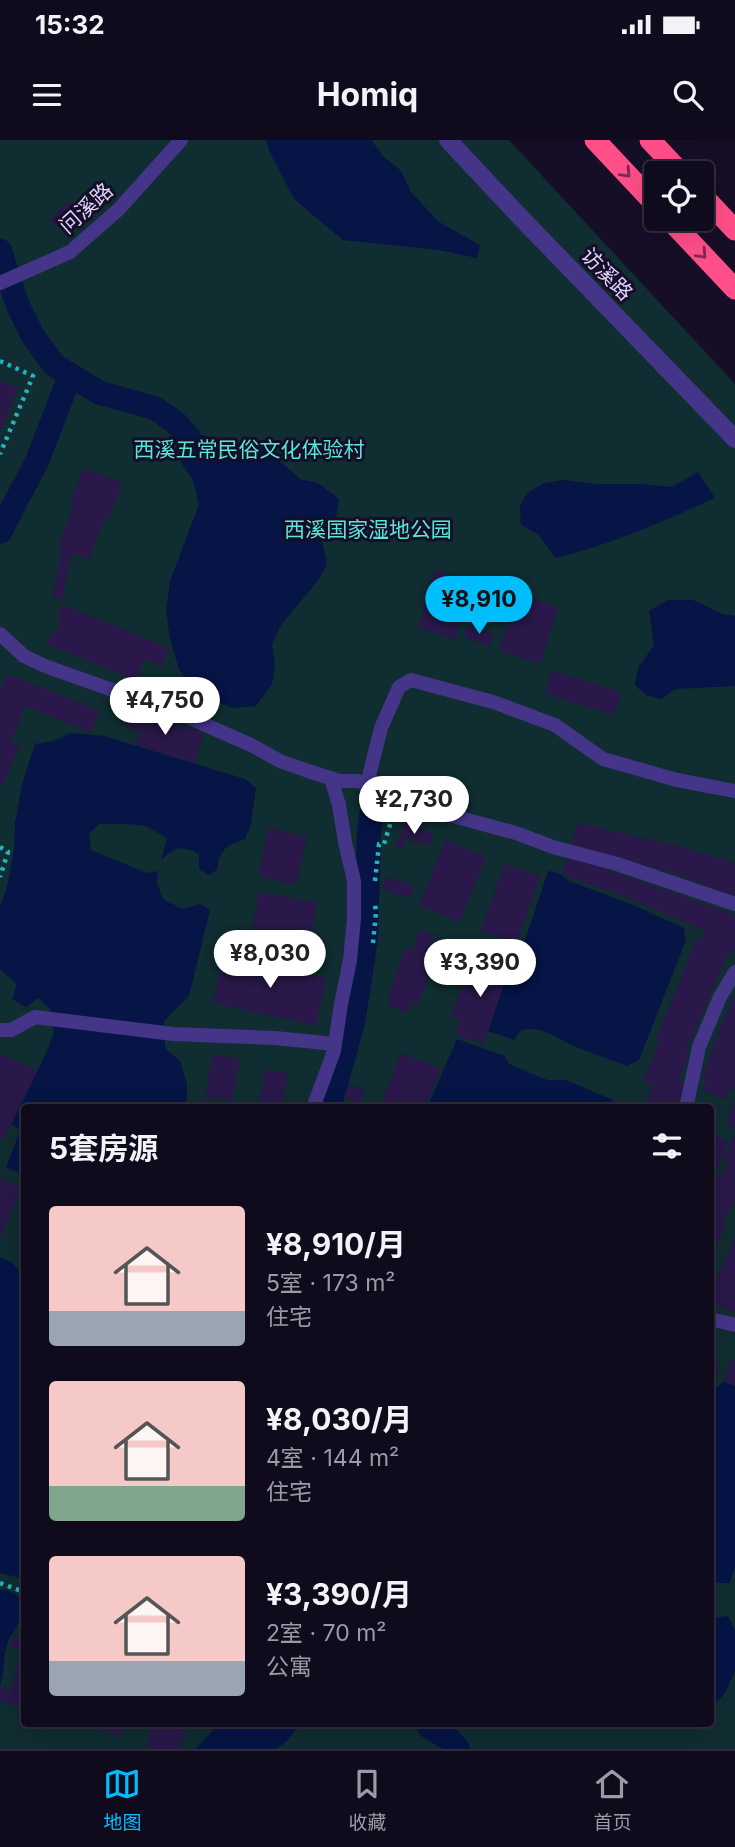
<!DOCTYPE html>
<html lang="zh">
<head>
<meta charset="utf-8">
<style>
  :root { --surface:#100a1d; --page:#1e182a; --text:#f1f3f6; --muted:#9c9aa4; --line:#302b3b; --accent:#00befe }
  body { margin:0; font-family:Inter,"Noto Sans SC",sans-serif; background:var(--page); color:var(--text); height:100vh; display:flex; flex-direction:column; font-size:26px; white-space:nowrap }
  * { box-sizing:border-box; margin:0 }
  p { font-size:23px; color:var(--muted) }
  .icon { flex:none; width:38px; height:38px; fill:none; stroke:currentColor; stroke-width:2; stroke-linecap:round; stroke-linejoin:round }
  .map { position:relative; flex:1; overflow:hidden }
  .side { position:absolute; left:21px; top:964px; width:693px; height:623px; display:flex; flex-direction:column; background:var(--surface); border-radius:7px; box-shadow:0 7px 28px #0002,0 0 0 2px var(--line) }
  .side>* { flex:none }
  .tools { position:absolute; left:644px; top:21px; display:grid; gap:14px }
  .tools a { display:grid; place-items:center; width:70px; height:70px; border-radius:7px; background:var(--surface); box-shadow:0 7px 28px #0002,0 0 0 2px var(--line); font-size:35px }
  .price { position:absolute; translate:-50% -60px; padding:0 16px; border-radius:24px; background:#fff; color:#222; font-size:23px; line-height:46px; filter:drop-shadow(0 2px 4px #0008) }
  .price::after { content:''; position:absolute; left:50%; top:42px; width:21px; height:16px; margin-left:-10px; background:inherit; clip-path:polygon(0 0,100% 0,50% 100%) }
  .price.selected { background:var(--accent); color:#111 }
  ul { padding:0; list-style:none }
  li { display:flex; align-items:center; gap:21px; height:175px; padding:0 28px }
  li span { display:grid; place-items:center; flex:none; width:196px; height:140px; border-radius:7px; color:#555 }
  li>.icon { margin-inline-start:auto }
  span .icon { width:84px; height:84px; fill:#fffc; stroke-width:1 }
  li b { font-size:30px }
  h2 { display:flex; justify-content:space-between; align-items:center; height:84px; padding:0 28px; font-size:30px }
  .status { display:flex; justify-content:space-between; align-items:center; height:49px; padding:0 35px; background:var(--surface); direction:ltr }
  .status svg { height:19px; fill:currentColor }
  header { display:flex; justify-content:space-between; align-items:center; height:91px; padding:0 28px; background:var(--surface); font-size:32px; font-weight:700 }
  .tabs { display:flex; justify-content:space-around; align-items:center; height:98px; border-top:2px solid var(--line); background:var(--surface); font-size:19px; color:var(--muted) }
  .tabs a { display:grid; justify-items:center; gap:4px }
  .tabs .selected { color:var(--accent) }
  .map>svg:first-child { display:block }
  .green { fill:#102d31; fill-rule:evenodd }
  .water { fill:#061446 }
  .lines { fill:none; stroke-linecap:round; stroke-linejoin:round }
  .canal { stroke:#061446; stroke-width:24 }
  .building { fill:#291849 }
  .path { stroke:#27b2bf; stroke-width:4.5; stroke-dasharray:3.5 5; stroke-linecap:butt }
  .service { stroke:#453589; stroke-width:14 }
  .tertiary { stroke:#453589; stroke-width:18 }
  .motorway { stroke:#ff4e88; stroke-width:21 }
  .oneway { stroke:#7f2a53 }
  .labels { text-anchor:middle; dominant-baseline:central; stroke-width:6; stroke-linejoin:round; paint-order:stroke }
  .street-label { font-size:21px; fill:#dfd3ff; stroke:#160d27 }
  .park-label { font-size:21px; fill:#57e7d9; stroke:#160d27 }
</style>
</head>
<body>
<div class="status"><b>15:32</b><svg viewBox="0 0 49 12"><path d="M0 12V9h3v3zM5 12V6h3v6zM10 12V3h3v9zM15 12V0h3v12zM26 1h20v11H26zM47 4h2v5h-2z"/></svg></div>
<header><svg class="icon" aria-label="menu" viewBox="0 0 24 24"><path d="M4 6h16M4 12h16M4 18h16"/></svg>Homiq<svg class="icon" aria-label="search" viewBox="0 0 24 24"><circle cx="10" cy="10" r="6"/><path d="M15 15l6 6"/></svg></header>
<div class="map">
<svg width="735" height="1609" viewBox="0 0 735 1609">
  <rect width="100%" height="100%" fill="#160d27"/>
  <path class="green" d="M 0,0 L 509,0 L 735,244 L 735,1609 L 0,1609 ZM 24,968 L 710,968 L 710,1584 L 24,1584 Z"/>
  <g class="water">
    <polygon points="266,0 371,0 383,16 401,31 411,52 439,82 480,105 477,118 439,110 343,100 295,60 270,13"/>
    <polygon points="194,295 204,295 226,312 244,303 255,306 272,314 300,339 318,343 339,359 336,377 322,401 327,424 320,438 281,485 272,504 275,526 272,544 256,566 232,568 195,553 179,529 170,499 166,470 170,441 199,365 193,340 180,321 190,299"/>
    <path d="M 698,332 L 715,358 C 661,382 613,404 555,418 L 539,395 L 521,385 L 520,366 L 527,353 L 544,343 L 563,340 L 596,344 L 641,344 L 672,347 Z"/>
    <polygon points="668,460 693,460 722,474 735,476 735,546 676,549 661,559 646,555 635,545 638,528 654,505 649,471"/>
    <path d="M 71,593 L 104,596 L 245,639 L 256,648 L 251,684 L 245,699 C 225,706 220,709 217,730 L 208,735 L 199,729 L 199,714 C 181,705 176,706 161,720 L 167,698 L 146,686 L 128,684 L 99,684 L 89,694 L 91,710 L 147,733 L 158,731 L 157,743 L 163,759 L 182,769 L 200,764 L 210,770 L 189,856 L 164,881 L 165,908 L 180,921 L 187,944 L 187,968 L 24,968 L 24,1035 L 6,1027 L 21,989 L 11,985 L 47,911 L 54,892 L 50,869 L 38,858 L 26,867 L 12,859 L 17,844 L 0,829 L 0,767 L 7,747 L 14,709 L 15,683 L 22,644 L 35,604 L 53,601 Z"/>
    <path d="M 548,731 L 558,733 L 569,741 L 628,763 L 684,788 L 686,800 L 639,920 L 627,926 C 611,920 595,914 579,908 C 559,901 544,885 521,890 L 514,900 L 488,891 L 516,808 L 523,806 Z"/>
    <polygon points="457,899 505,916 509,924 547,940 566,940 613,960 614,968 427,968"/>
    <path d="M 0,1117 C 17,1124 19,1128 24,1144 L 24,1439 L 0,1433 Z"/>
    <polygon points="724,1242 735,1246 735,1426 730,1443 711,1443 711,1250 713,1250"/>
    <path d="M 0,1449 C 27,1453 26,1466 16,1488 C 14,1493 9,1497 8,1502 C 3,1516 5,1532 0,1545 Z"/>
    <polygon points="728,1476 735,1491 735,1531 725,1553 711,1569 711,1478"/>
    <polygon points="218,1584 300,1584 287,1601 276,1609 196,1609"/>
  </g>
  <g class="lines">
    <g class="canal">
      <polyline points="0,111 18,166 33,196 54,225 100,253 155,268 176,283 190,299"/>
      <polyline points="0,392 37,321 70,236"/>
      <polyline points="329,968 353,883 366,799 369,693 371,676"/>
      <polyline points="428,1584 429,1587 449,1599 458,1609"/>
    </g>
  </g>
  <g class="building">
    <polygon points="67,62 83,77 67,94 50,80"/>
    <polygon points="0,241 18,248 2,289 0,288"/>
    <polygon points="83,328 122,342 109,378 105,377 89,419 72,413 62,459 52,457 62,410 58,408 74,365 70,364"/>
    <polygon points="436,430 472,441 455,499 418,488"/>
    <polygon points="480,441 507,449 503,462 476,454"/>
    <polygon points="517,454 558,467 540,524 499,511"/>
    <polygon points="62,464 169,508 162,526 145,519 136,540 47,504 52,492 56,493 61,479 57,477"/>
    <polygon points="467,486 494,494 490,506 463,497"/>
    <polygon points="552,531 622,552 614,575 545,554"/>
    <polygon points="7,534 100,571 91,593 25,566 11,603 19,606 3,646 0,645 0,551"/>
    <polygon points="129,570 204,593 195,623 135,605 140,591 124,586"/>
    <polygon points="405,683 434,694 429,706 407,698 402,709 395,707"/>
    <polygon points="578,683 678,706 735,723 735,756 670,732 571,704"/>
    <polygon points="268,688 307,697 296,745 258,736"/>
    <polygon points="445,700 486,717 459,782 419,765"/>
    <polygon points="568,716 735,775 735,814 729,811 685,913 689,915 678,941 686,944 677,968 644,968 652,946 643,942 659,901 656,900 696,800 701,801 704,790 613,752 562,735"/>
    <polygon points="504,724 540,736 517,803 481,791"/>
    <polygon points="386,737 414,746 410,758 382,749"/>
    <polygon points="259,752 317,763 307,810 250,799"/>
    <polygon points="420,790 435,796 428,813 436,816 418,865 413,862 409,873 389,866 392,858 388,857 406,807 413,810"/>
    <polygon points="224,815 327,838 316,886 213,863"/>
    <polygon points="487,815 511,823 484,904 456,895 460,880 451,877 469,826 482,830"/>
    <polygon points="735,853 735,948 734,951 730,948 726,960 702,950 706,940 702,938 721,886"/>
    <polygon points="0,913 37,931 3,1000 0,999"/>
    <polygon points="401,913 441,929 425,968 379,968"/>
    <polygon points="213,914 240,919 232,961 205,956"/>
    <polygon points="265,929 288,933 282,968 245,968 246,963 259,965"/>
    <polygon points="349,944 365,950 360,963 344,957"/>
    <polygon points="735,960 735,988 726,984"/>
    <polygon points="735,992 735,1061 723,1082 726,1084 710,1118 710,1053 718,1034 721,1035 728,1021 723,1020"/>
    <polygon points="710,993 728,1001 711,1045 710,1045"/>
    <polygon points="0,1038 22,1048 0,1099"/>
    <polygon points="735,1098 735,1173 710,1164 710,1153"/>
    <polygon points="731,1219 735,1221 735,1246 724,1242"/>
    <polygon points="710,1223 720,1226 713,1250 710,1250"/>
    <polygon points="13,1496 24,1499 24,1568 0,1561 0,1547 11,1550 22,1510 10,1507"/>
    <polygon points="86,1584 126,1584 122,1596 85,1586"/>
    <polygon points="153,1584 187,1584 180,1609 152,1609 147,1607"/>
  </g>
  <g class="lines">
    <g class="path">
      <polyline points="0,221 33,236 0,314"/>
      <polyline points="0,707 8,712 0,737"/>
      <polyline points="375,741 379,704 384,704 394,672"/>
      <polyline points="373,803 376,773 375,763"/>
      <polyline points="0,1443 24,1452"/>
    </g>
    <g class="service">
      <polyline points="0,143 70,112 119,69 181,0"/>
      <polyline points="0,494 24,516 45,526 188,577 253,606 280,621 308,631 339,641 357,641 382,648 427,669 516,693 553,707 617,724 735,764"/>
      <polyline points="367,644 381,588 399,547 411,540 493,562 555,585 603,619 677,640 735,651"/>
      <polyline points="0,890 11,890 35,877 173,894 275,898 335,904"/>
      <polyline points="313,968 334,911 341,864 350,820 354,779 354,741 345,702 339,665 331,638"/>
      <polyline points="686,968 699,907 720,857 735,832"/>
      <polyline points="710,1179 735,1185"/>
    </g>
    <polyline class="tertiary" points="448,0 524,81 735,299"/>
    <g class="motorway">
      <polyline points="595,0 656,65"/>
      <polyline points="650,0 681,33"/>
      <polyline points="702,55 735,90"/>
      <polyline points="669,79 735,149"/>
    </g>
  </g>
  <defs><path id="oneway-chevron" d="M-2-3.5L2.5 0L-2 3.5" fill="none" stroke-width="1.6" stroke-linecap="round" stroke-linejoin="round" transform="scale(1.75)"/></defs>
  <g class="oneway">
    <use href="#oneway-chevron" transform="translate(626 33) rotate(47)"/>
    <use href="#oneway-chevron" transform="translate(702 114) rotate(47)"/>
  </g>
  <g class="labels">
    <g class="street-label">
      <text transform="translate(86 68) rotate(-42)">问溪路</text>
      <text transform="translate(607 134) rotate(46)">访溪路</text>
    </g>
    <g class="park-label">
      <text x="249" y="309">西溪五常民俗文化体验村</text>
      <text x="368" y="389">西溪国家湿地公园</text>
    </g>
  </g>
</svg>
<div class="tools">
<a><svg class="icon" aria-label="locate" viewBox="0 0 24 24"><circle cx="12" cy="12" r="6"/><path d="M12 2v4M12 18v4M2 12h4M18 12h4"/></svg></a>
</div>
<b class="price selected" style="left:479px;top:496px">¥8,910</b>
<b class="price" style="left:165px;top:597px">¥4,750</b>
<b class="price" style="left:414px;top:696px">¥2,730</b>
<b class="price" style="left:270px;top:850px">¥8,030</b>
<b class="price" style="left:480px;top:859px">¥3,390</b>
<section class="side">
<h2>5套房源<svg class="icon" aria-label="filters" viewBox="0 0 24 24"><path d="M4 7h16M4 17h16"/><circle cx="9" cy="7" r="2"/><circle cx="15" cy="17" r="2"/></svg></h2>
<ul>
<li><span style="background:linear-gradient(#f6c9c9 75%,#9aa5b1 0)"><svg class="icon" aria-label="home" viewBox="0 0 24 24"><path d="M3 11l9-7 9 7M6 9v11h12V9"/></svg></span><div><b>¥8,910/月</b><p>5室 · 173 m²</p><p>住宅</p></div></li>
<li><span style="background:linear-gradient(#f6c9c9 75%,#7fa58c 0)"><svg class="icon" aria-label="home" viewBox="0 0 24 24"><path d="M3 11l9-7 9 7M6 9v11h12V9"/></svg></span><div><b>¥8,030/月</b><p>4室 · 144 m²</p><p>住宅</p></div></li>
<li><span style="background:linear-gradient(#f6c9c9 75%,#9aa5b1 0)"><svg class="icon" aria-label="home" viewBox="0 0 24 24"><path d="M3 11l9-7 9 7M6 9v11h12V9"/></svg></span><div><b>¥3,390/月</b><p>2室 · 70 m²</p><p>公寓</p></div></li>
</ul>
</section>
</div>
<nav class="tabs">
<a class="selected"><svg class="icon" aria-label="map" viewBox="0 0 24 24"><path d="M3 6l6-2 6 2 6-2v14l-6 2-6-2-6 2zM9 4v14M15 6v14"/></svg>地图</a>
<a><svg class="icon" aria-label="saved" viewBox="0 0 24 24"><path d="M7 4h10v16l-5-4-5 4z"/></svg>收藏</a>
<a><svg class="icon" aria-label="home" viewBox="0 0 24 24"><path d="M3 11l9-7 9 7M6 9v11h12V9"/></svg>首页</a>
</nav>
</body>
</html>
